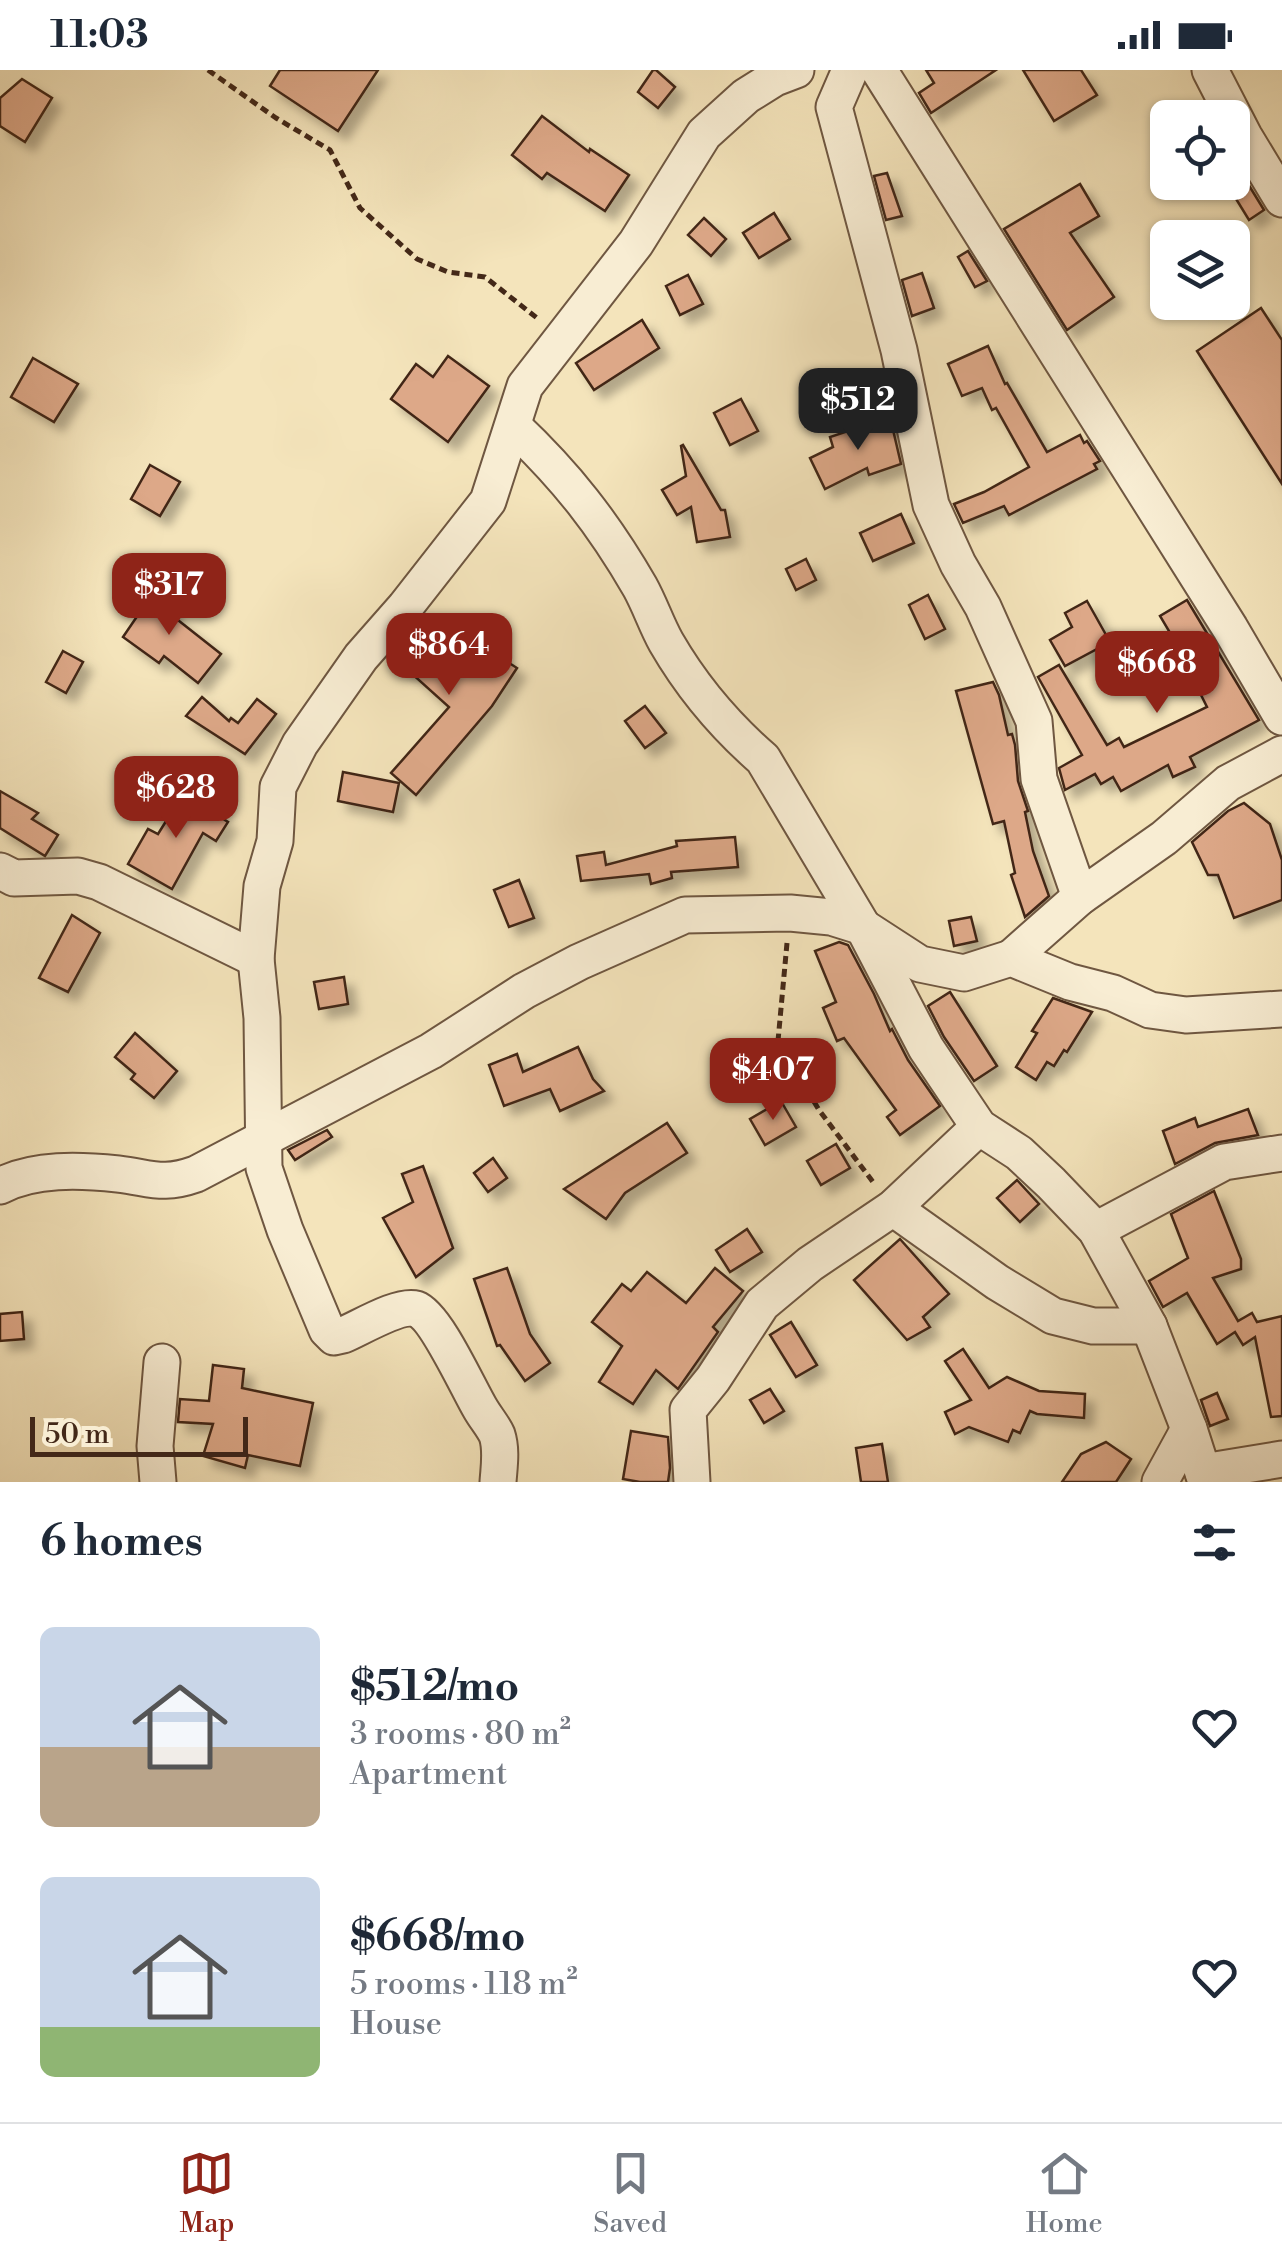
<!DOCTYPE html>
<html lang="en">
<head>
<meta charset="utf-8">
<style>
  :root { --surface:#fff; --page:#f2f2f3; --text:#1f2937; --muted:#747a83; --line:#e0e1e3; --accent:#8f2418 }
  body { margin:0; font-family:"Libre Bodoni",serif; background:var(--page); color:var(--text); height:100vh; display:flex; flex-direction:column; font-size:38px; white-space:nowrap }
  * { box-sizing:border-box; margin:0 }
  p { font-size:32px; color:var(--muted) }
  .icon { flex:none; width:55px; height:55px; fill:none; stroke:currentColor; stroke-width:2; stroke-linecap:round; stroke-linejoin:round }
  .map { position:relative; height:1412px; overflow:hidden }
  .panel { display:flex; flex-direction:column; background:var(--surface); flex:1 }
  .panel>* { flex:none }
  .controls { position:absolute; left:1150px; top:30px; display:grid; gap:20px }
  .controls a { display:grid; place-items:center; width:100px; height:100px; border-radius:15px; background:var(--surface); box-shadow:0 2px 8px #0004; font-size:50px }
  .scale { position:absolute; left:30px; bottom:25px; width:218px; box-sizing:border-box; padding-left:10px; border:5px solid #432818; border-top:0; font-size:28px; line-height:35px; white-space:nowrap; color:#432818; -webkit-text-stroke:8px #f8edd3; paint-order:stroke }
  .price { position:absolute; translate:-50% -85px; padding:0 22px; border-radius:20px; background:var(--accent); color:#fff; font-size:32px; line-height:65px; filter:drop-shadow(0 2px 5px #0008) }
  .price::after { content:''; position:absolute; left:50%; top:60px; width:30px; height:22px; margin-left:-15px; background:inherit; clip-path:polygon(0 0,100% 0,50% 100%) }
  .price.current { background:#222; color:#fff }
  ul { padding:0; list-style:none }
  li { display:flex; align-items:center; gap:30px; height:250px; padding:0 40px }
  li span { display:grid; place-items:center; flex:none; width:280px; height:200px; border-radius:15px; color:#555 }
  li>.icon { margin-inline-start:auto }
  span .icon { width:120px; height:120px; fill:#fffc; stroke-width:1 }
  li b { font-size:42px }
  h2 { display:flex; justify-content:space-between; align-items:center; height:120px; padding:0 40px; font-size:42px }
  .status { display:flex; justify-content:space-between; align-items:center; height:70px; padding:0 50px; background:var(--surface); direction:ltr }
  .status svg { height:28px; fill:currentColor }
  .tab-bar { display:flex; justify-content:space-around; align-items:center; height:140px; border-top:2px solid var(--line); background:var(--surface); font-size:28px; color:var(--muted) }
  .tab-bar a { display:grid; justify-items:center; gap:5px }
  .tab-bar .current { color:var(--accent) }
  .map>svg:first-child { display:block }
  .building { fill:#dda888; stroke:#432818; stroke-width:2.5; filter:url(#shadow) }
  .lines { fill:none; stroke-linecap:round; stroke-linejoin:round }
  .minor-casing { stroke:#6f5741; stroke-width:39 }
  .path { stroke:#432818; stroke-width:5; stroke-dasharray:8 5; stroke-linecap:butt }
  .minor { stroke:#f8edd3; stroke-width:35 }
</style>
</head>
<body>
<div class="status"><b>11:03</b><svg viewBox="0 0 49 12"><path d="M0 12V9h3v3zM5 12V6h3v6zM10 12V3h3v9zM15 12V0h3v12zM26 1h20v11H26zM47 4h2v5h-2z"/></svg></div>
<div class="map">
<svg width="1282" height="1412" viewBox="0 0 1282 1412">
  <defs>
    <filter id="shadow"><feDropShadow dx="9" dy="9" stdDeviation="5" flood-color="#0004"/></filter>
  </defs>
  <rect width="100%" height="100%" fill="#f4e4bb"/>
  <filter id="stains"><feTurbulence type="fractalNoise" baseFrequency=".002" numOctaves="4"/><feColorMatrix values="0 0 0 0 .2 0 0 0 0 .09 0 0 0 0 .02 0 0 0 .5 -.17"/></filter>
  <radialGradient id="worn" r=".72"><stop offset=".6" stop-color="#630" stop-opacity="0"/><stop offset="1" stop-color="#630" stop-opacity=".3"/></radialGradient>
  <g class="building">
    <polygon points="280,0 378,0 338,61 270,16"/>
    <polygon points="653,0 656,0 675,17 658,38 638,22"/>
    <polygon points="926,0 996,0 931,43 919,23 934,13"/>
    <polygon points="1023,0 1081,0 1097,25 1054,51"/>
    <polygon points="22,9 52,28 25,72 0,56 0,28"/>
    <polygon points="542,46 589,82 590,79 629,105 605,141 547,103 542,109 512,85"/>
    <polygon points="887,103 902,146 886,150 874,106"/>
    <polygon points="1245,109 1264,140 1249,150 1230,119"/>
    <polygon points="1080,114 1099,146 1070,163 1114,227 1067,260 1004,159"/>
    <polygon points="774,143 790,169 759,188 743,163"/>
    <polygon points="704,148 726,169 711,186 688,165"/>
    <polygon points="968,181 987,211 975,217 958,187"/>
    <polygon points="922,203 934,238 912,246 902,210"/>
    <polygon points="688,205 703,234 680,245 666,216"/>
    <polygon points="1261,238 1282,270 1282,414 1197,281"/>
    <polygon points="642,250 659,278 594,320 576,293"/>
    <polygon points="988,276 1005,314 1007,313 1047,382 1080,365 1084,373 1087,371 1100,391 1094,394 1097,399 1009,445 1004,436 963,453 954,434 984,422 1029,397 996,338 992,340 982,318 962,326 948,294"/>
    <polygon points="448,286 489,316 448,372 391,329 416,294 433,307"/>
    <polygon points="33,288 78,314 54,352 11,327"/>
    <polygon points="741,329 758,361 730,375 714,343"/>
    <polygon points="890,347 901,394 869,405 867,398 825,419 810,388 833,377 830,367"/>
    <polygon points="683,375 721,440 725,440 730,467 697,472 691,437 677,445 662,420 686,406 681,376"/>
    <polygon points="150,395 180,412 160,446 131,429"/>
    <polygon points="901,444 914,473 873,491 860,463"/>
    <polygon points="806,489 816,510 796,520 786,499"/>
    <polygon points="141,520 170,540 169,543 221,584 198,613 164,586 159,593 123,567 138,545 129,538"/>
    <polygon points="928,525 945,559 925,569 909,535"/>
    <polygon points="1187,530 1259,650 1190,687 1195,697 1173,707 1168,695 1121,721 1113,707 1101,714 1095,704 1065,720 1059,698 1082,685 1038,607 1059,595 1107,675 1119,668 1124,677 1207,637 1191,605 1194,603 1160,546"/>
    <polygon points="1087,531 1110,572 1065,596 1050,570 1072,557 1065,543"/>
    <polygon points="460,558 484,581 486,578 517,598 492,636 416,725 391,703 449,637 391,585 413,560 438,582"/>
    <polygon points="63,581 83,592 66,623 46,612"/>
    <polygon points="993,612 999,625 1008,665 1012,664 1015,675 1018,711 1028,741 1025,742 1033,781 1049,826 1025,847 1011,805 1015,803 1004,751 993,754 956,621"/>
    <polygon points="202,627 229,651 231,648 238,653 257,629 276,644 245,684 186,646"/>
    <polygon points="645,636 666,663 645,678 625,651"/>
    <polygon points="343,702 399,713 393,742 338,731"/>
    <polygon points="0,721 38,743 32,749 58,765 45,786 0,758"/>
    <polygon points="183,724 228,752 216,771 203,763 172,819 128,794 148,759 158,764"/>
    <polygon points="1244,733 1270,754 1282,790 1282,830 1234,848 1218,805 1208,805 1192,772 1228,741"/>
    <polygon points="735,767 738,797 671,802 672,808 651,814 649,804 581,811 577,786 604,782 606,795 677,776 676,771"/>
    <polygon points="519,810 534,848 509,857 494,820"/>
    <polygon points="72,845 100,863 68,922 39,908"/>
    <polygon points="971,847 977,871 954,876 949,851"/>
    <polygon points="839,872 848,875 874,924 890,961 892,959 908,990 940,1036 900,1065 887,1047 896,1040 844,968 837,971 823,938 836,932 815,881"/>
    <polygon points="344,907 348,934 319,939 314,912"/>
    <polygon points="950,922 997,996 974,1011 944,967 928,936"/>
    <polygon points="1053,928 1092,942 1067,982 1064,980 1054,996 1047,992 1036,1010 1016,997 1037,963 1032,961"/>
    <polygon points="135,963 177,1001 154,1028 131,1009 135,1004 115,987"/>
    <polygon points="578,977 593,1009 604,1021 560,1041 550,1019 504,1036 489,995 517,984 523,1002"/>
    <polygon points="781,1031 796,1057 765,1075 750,1049"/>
    <polygon points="1248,1039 1258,1065 1215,1073 1175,1094 1163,1061 1195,1048 1198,1057"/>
    <polygon points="667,1053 687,1083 625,1123 606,1149 564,1119"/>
    <polygon points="327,1060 332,1067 295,1090 288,1080"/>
    <polygon points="836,1074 850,1098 821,1115 807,1091"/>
    <polygon points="493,1088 507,1108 488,1122 474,1103"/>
    <polygon points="423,1096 453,1178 416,1207 383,1148 413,1132 402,1104"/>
    <polygon points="1017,1110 1039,1134 1020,1152 997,1128"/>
    <polygon points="1214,1121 1241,1189 1241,1199 1213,1208 1238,1251 1252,1243 1257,1252 1282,1246 1282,1346 1271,1347 1255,1267 1243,1275 1235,1262 1217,1274 1187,1223 1163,1237 1149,1211 1188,1188 1171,1144"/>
    <polygon points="747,1159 762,1182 730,1202 716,1180"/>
    <polygon points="900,1169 949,1224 923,1247 930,1257 907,1270 854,1210"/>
    <polygon points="507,1198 530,1264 550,1293 525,1311 500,1275 497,1276 474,1209"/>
    <polygon points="715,1198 743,1221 713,1257 718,1262 678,1319 656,1300 633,1334 599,1312 622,1276 592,1252 622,1214 631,1221 647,1202 686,1233"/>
    <polygon points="22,1242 24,1269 0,1271 0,1244"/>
    <polygon points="791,1252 817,1295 796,1307 770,1265"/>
    <polygon points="963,1279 989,1318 1007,1307 1039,1321 1085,1324 1084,1348 1037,1344 1030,1341 1020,1363 1013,1360 1008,1372 969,1357 955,1364 945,1342 971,1330 945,1291"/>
    <polygon points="213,1295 244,1299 242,1318 313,1333 300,1396 248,1385 245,1398 203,1386 213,1354 178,1352 180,1329 209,1331"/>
    <polygon points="770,1319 784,1341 764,1353 750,1330"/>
    <polygon points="1217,1323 1228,1349 1210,1356 1201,1330"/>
    <polygon points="631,1361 668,1367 670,1398 668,1412 640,1412 623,1409"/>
    <polygon points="1106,1372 1131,1389 1116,1412 1062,1412 1081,1384"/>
    <polygon points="882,1374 888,1412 861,1412 856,1378"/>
  </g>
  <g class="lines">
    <defs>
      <g id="minor">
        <polyline points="850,0 834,37 899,280 931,435 958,494 983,537 1034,651 1039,709 1080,827"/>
        <polyline points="879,0 1230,558 1282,647"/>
        <polyline points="1210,0 1244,66 1282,129"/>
        <path d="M 513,356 C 566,406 603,453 640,517 C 650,535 656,554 666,572 C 692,617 724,655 763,689 L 863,857 L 926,978 L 979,1057 L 1019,1083 L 1051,1113 L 1096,1160 L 1149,1256 L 1189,1359 L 1206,1412"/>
        <polyline points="0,801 14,808 78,806 99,812 256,889"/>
        <polyline points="1011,888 1080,827 1164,768 1228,713 1282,684"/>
        <path d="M 0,1116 C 34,1098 80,1100 118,1104 C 152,1108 162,1116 196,1104 L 431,981 L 524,921 L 579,892 L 685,845 L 790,843 L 831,847 L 863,857 L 920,894 L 964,903 L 1011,888 L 1070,912 L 1113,923 L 1150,940 L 1186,945 L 1282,939"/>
        <polyline points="893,1138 997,1212 1053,1246 1093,1256 1149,1256"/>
        <polyline points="1096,1160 1224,1092 1282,1083"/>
        <polyline points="1203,1402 1282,1389"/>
        <polyline points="158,1412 155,1376 162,1292"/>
        <path d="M 498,1412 C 499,1397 502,1380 497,1365 C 493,1356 485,1347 480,1338 C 468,1318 436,1246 416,1239 C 399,1234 360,1258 343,1265 L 334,1267 L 327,1260 L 285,1160 L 264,1098 L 262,948 L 256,889 L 262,816 L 275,771 L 278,717 L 300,674 L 361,587 L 405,537 L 488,431 L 525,316 L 636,173 L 704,64 L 746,26 L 775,8 L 796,0"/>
        <polyline points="692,1412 688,1340 713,1309 762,1234 810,1194 893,1138 979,1057"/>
        <polyline points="1160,1412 1189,1359"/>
      </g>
    </defs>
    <use href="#minor" class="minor-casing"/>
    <g class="path">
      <polyline points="208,0 276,48 330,80 360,138 417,189 448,202 485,207 537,248"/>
      <polyline points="787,873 778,971 819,1040 873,1112"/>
    </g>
    <use href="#minor" class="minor"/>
  </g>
  <rect width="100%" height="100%" filter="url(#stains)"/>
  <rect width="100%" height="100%" fill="url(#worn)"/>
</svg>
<div class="controls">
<a><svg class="icon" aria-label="locate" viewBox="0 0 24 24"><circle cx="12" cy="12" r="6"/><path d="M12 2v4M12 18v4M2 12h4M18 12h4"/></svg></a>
<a><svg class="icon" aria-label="layers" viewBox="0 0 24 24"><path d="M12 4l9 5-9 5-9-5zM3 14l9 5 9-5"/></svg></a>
</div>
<div class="scale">50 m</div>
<b class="price current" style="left:858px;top:383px">$512</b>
<b class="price" style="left:169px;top:568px">$317</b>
<b class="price" style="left:449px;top:628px">$864</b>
<b class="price" style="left:1157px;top:646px">$668</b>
<b class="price" style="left:176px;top:771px">$628</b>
<b class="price" style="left:773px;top:1053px">$407</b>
</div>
<section class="panel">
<h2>6 homes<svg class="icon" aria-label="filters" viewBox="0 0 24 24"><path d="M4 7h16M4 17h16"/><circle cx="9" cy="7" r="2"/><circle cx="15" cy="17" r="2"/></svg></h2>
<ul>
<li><span style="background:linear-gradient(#c9d6e8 60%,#b9a48a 0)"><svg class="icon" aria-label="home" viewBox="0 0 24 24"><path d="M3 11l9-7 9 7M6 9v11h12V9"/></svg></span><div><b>$512/mo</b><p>3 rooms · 80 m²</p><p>Apartment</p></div><svg class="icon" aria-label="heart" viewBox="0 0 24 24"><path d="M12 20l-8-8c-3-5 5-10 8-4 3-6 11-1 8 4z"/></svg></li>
<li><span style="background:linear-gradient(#c9d6e8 75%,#8fb573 0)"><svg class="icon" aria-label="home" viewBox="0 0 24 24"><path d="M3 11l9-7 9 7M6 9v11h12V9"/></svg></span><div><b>$668/mo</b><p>5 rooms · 118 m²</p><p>House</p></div><svg class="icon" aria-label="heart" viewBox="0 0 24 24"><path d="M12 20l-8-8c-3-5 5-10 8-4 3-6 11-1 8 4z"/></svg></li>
</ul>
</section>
<nav class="tab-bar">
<a class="current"><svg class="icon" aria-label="map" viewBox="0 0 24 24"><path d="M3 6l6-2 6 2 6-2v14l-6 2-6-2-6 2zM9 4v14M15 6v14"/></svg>Map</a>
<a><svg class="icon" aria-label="saved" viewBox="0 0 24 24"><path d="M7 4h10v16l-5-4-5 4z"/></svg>Saved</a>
<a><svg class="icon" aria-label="home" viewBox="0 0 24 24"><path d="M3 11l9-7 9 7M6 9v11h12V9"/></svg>Home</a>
</nav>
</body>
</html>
